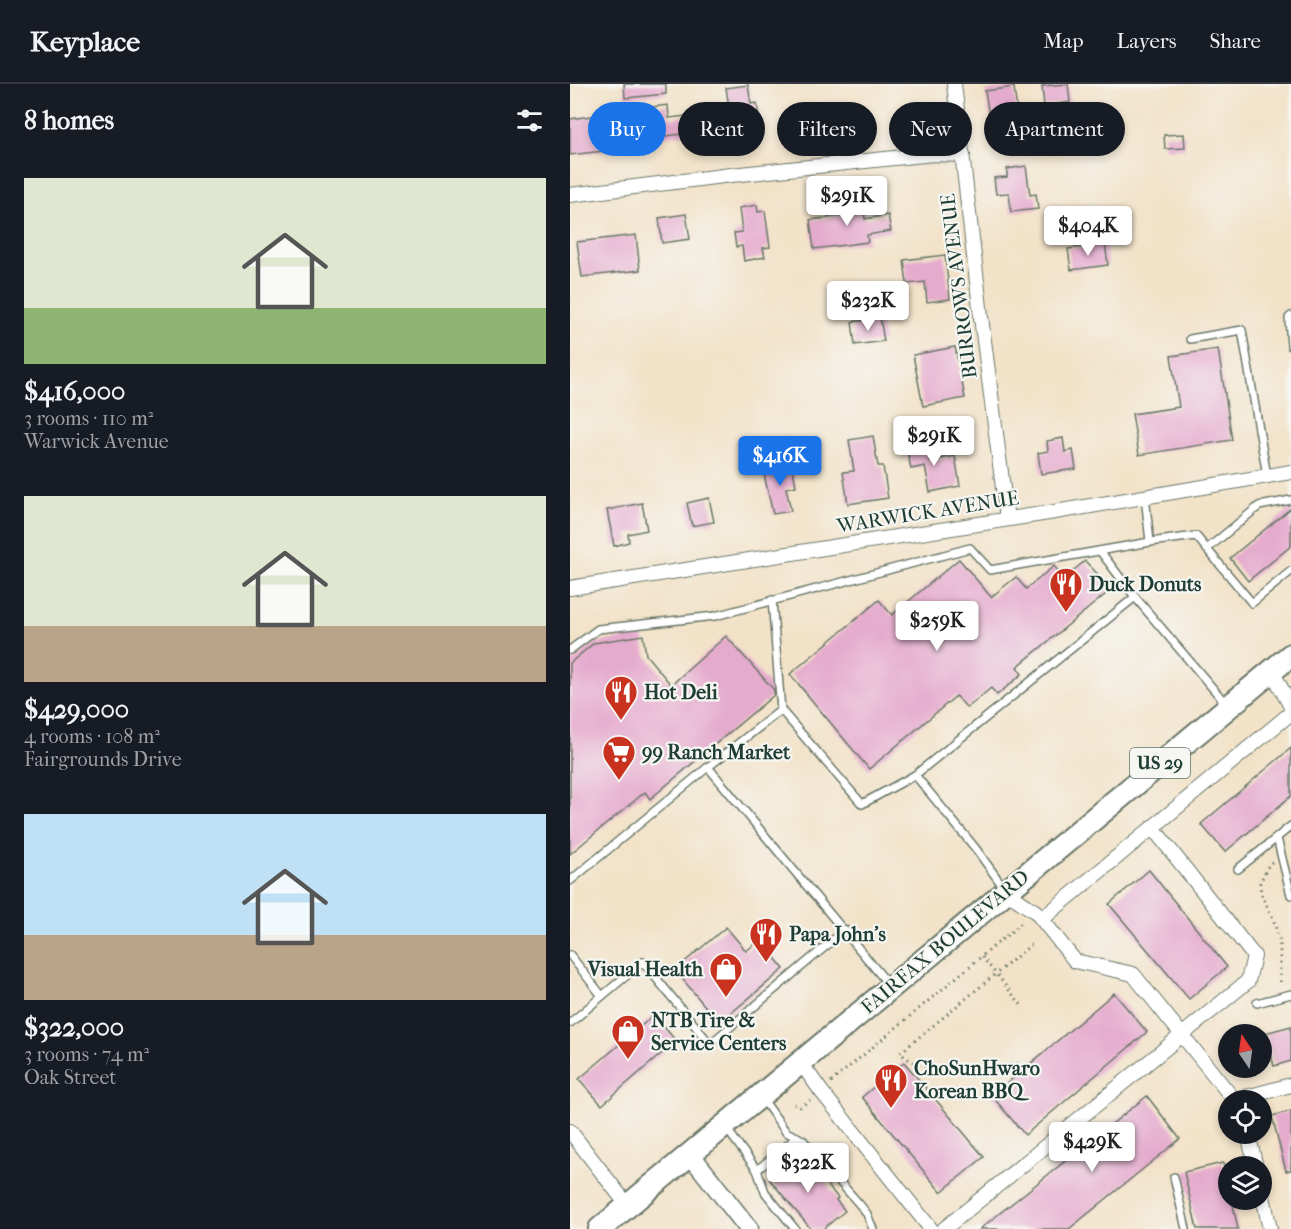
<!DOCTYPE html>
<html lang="en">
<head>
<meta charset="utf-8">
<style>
  :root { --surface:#171b24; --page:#20242c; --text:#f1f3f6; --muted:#9ea1a6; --line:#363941; --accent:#1a73e8 }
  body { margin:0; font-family:"IM FELL French Canon",serif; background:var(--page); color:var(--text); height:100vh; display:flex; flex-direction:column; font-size:22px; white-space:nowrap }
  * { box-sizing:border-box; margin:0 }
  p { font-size:20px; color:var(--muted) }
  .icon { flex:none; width:33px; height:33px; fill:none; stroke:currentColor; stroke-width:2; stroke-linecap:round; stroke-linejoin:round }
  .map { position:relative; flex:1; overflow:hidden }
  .panel { display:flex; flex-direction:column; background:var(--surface); width:570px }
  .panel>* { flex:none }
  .guide { position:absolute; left:18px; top:18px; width:570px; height:54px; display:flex; gap:12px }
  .needle { width:39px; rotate:347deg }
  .buttons { position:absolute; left:648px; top:940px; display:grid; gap:12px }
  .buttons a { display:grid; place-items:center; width:54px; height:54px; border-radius:50%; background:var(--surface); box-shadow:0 3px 9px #0003; font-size:30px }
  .price { position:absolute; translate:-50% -51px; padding:0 14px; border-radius:6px; background:#fff; color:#222; font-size:20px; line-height:39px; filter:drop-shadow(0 2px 3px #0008) }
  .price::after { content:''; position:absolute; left:50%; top:36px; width:18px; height:14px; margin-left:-9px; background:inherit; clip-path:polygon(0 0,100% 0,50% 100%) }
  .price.selected { background:var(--accent); color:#fff }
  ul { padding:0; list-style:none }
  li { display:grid; align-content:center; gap:12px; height:318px; padding:0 24px }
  li span { display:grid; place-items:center; height:186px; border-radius:0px; color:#555 }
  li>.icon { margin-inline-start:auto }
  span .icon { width:108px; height:108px; fill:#fffc; stroke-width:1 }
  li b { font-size:26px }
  h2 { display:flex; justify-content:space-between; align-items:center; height:72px; padding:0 24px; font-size:26px }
  .chip { padding:0 21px; border-radius:27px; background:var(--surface); box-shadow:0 3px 9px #0003; font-size:21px; line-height:54px }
  .chip.selected { background:var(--accent); color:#fff }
  header { display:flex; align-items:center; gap:36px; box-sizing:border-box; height:84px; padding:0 30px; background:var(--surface); border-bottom:2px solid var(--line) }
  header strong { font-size:28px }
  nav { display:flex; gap:33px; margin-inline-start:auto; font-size:21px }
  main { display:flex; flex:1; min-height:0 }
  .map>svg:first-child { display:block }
  .building { fill:#e5abcd }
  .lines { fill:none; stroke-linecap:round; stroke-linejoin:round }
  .service-casing { stroke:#697768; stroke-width:10 }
  .minor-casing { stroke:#697768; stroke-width:16 }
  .tertiary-casing { stroke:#697768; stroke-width:21 }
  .primary-casing { stroke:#697768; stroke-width:26 }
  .path { stroke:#697768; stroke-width:3; stroke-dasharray:1.5 4.5; stroke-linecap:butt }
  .service { stroke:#fff; stroke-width:7 }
  .minor { stroke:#fff; stroke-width:14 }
  .tertiary { stroke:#fff; stroke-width:18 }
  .primary { stroke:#fff; stroke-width:22 }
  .labels { text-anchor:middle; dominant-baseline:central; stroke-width:4.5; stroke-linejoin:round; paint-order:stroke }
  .shield { fill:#f6f6f2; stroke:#60746d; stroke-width:1.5 }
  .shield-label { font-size:18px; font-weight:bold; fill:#1f3d34 }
  .street-label { font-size:20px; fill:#1f3d34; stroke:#f6f6f2 }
  .poi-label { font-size:20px; font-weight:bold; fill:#1f3d34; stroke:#f6f6f2; text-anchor:start }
</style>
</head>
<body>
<header>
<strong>Keyplace</strong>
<nav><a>Map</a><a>Layers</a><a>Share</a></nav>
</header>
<main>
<section class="panel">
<h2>8 homes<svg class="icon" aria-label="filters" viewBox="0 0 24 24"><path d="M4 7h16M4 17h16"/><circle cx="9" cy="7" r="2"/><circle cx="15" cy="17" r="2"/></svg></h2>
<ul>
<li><span style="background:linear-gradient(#dfe7d0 70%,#8fb573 0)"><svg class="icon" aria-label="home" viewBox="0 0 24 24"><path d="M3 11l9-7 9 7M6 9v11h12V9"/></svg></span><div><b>$416,000</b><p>3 rooms · 110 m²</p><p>Warwick Avenue</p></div></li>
<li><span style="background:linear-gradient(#dfe7d0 70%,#b9a48a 0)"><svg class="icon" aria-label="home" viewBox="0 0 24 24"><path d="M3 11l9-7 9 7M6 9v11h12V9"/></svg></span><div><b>$429,000</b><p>4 rooms · 108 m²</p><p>Fairgrounds Drive</p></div></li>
<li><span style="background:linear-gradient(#bfe0f5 65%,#b9a48a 0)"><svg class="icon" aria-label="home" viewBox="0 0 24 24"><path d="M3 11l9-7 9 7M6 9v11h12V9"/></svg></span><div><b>$322,000</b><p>3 rooms · 74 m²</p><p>Oak Street</p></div></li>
</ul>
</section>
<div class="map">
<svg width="721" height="1145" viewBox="0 0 721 1145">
  <rect width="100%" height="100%" fill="#f6f6f2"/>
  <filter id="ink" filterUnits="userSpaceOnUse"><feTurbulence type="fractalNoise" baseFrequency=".0167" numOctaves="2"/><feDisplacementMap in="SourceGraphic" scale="12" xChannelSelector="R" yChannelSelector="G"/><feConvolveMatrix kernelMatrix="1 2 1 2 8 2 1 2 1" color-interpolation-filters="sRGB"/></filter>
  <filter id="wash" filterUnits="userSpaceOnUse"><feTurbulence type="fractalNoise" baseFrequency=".008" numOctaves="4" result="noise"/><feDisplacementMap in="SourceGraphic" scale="24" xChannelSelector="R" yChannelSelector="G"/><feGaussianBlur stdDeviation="1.35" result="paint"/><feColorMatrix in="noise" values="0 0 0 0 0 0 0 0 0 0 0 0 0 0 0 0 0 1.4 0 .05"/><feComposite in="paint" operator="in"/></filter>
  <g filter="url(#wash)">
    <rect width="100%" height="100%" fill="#f2e2c8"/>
    <g id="blocks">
      <g class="building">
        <polygon points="54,0 96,0 96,10 55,14"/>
        <polygon points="498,0 500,18 474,22 472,2"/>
        <polygon points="178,1 181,20 187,19 191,48 148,54 147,46 70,55 66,25 98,21 99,34 145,29 144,25 159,23 156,4"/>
        <polygon points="444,3 447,27 419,31 415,7"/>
        <polygon points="29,31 32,49 40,48 42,66 0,71 0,35"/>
        <polygon points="614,50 615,64 595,65 594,51"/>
        <polygon points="456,82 460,111 466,110 468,125 441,128 439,109 426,110 424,94 437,93 437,85"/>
        <polygon points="292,114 295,135 318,131 321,147 297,151 298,158 244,165 240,136 273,132 271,117"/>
        <polygon points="187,121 188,128 195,127 200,163 193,164 195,173 174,177 172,162 166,163 164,149 172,148 169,124"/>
        <polygon points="116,130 120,155 92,159 89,134"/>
        <polygon points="66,151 70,186 12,193 7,158"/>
        <polygon points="535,160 538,181 501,186 498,165"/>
        <polygon points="375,171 380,215 357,218 355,198 337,200 334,176"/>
        <polygon points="310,234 314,257 285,261 282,238"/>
        <polygon points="385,263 395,314 353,322 343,271"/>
        <polygon points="648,265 662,356 569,371 562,330 609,323 601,272"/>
        <polygon points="303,352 308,382 313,382 318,414 278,420 273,388 284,387 279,356"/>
        <polygon points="493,354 495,368 503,366 506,385 471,390 468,369 478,367 477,357"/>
        <polygon points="356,357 360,377 385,372 390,402 360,408 355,382 341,385 336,361"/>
        <polygon points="222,380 226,402 216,404 221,427 203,430 193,386"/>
        <polygon points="139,414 144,438 122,442 117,419"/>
        <polygon points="72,419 77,446 58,450 59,458 44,462 37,426"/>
        <polygon points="721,424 721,462 678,497 660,474"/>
        <polygon points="389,475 421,513 446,493 456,505 484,482 494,494 515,477 542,505 447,583 452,590 427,611 421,604 397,624 386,612 299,685 220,590 309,516 322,531"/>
        <polygon points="73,551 76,571 101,601 156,552 204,606 204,611 80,715 75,708 0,770 0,579 24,559"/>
        <polygon points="721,664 721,712 655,768 631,740"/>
        <polygon points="579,786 657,883 619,915 539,820"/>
        <polygon points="156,843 176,867 190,856 214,885 149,939 105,886"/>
        <polygon points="544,909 577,948 455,1051 422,1012"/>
        <polygon points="84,931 106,957 32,1021 9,995"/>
        <polygon points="721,942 721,977 704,982 695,949"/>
        <polygon points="334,978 414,1073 371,1108 292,1013"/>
        <polygon points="577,1012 610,1055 499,1145 410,1145"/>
        <polygon points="721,1027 721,1086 716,1087 702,1032"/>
        <polygon points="229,1072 238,1083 240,1080 268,1114 266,1116 275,1127 253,1145 241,1145 200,1096"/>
        <polygon points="653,1079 658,1101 658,1116 662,1116 668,1145 627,1145 614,1088"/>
      </g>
    </g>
  </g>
  <g filter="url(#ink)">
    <use href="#blocks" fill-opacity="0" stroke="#697768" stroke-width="1.5"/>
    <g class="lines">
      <defs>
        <g id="service">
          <polyline points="721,232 719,234 721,262"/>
          <polyline points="620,255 672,246 697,392"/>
          <polyline points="580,458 626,452 682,519 721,487"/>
          <polyline points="637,465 689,422 721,416"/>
          <polyline points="530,467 565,513"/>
          <polyline points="202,516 211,626"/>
          <polyline points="0,566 28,545 145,532 400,464 420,486 580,458 575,412"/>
          <polyline points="138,683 211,626 292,720 345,691"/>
          <polyline points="707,754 721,811"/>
          <polyline points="668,785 721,742"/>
          <polyline points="0,797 138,683 319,901"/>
          <polyline points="434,804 406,765 345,691 565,513 657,621"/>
          <polyline points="0,871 32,912 0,939"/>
          <polyline points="32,912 73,878 140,960 275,846"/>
          <polyline points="687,919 721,910"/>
          <polyline points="192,1014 216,1048 233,1056 290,1121 297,1130 303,1145"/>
          <polyline points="156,1044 187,1086 195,1108 225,1145"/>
          <polyline points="187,1086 227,1053"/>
          <polyline points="604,1093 616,1145"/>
        </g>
        <g id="minor">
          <polyline points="384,0 412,241 437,435"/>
          <polyline points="0,111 161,91 363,70 393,71"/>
          <polyline points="0,504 485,428 721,388"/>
          <polyline points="702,587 721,623"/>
          <polyline points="436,808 466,828 505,877 563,890 665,1017"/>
          <polyline points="472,835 721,629"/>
          <polyline points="231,979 251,1007 361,1145"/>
          <polyline points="665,1016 721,1001"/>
          <polyline points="0,1047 58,1122"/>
          <polyline points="678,1050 686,1083"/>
          <polyline points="692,1108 700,1145"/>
          <polyline points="374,1145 678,897 684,872 583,744"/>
        </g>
        <polyline id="tertiary" points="120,1070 179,1145"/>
        <polyline id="primary" points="30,1145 721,571"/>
      </defs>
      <use href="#service" class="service-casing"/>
      <use href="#minor" class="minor-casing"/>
      <use href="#tertiary" class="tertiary-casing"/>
      <use href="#primary" class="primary-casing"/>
      <g class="path">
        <polyline points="702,778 699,780 690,799 691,810 703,834 710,858 710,902"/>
        <polyline points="412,873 453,923"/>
        <path d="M 448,979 C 436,983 423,989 411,991 C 382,995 352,987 330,969 L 462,860"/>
        <polyline points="261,998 454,837"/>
        <polyline points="224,1020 230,1023 240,1016"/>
      </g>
      <use href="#service" class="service"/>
      <use href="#minor" class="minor"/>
      <use href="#tertiary" class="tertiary"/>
      <use href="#primary" class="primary"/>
    </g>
  </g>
  <defs>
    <symbol id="restaurant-pin" viewBox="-11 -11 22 30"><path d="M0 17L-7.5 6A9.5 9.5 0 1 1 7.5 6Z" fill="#c8321e" stroke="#f6f6f2"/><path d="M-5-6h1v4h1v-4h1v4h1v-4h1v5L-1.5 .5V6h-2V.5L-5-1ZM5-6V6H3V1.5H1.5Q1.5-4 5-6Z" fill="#fff"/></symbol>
    <symbol id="supermarket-pin" viewBox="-11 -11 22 30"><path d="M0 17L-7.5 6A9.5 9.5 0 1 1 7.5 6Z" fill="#c8321e" stroke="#f6f6f2"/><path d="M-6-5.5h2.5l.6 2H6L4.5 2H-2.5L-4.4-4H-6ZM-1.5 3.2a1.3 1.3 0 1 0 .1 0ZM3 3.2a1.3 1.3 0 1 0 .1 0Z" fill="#fff"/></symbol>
    <symbol id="shop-pin" viewBox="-11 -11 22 30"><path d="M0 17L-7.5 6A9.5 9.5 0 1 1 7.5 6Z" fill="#c8321e" stroke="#f6f6f2"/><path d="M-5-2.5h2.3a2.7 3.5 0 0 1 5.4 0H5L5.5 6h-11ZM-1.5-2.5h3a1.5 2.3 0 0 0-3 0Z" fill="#fff"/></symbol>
  </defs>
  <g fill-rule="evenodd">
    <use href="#restaurant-pin" x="477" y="481" width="38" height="52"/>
    <use href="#restaurant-pin" x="32" y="589" width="38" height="52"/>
    <use href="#supermarket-pin" x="30" y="649" width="38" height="52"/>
    <use href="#restaurant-pin" x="177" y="831" width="38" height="52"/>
    <use href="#shop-pin" x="137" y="866" width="38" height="52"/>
    <use href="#shop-pin" x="39" y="928" width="38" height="52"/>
    <use href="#restaurant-pin" x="302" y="977" width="38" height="52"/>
  </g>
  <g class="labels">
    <rect class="shield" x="560" y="664" width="60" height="30" rx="4.5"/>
    <g class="shield-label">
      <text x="590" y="679">US 29</text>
    </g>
    <g class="street-label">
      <text transform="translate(389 202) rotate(-97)">BURROWS AVENUE</text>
      <text transform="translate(358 428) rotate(-9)">WARWICK AVENUE</text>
      <text transform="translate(375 858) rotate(-40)">FAIRFAX BOULEVARD</text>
    </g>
    <g class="poi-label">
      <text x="519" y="500">Duck Donuts</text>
      <text x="74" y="608">Hot Deli</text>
      <text x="72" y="668">99 Ranch Market</text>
      <text x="219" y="850">Papa John's</text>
      <text x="133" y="885" text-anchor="end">Visual Health</text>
      <text x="81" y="936">NTB Tire &amp;<tspan x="81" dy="23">Service Centers</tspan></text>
      <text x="344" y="984">ChoSunHwaro<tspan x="344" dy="23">Korean BBQ</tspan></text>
    </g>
  </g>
</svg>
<div class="buttons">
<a><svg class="needle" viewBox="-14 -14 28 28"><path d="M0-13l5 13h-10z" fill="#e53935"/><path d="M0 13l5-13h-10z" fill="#9ea1a6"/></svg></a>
<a><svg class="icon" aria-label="locate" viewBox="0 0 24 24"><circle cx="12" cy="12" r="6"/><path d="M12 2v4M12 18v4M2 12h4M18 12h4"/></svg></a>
<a><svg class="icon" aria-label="layers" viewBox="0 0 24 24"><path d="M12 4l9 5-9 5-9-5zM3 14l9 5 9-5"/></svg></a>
</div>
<b class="price" style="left:277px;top:143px">$291K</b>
<b class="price" style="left:518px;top:173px">$404K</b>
<b class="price" style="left:298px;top:248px">$232K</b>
<b class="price" style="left:364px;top:383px">$291K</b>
<b class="price selected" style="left:210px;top:403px">$416K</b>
<b class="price" style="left:367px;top:568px">$259K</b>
<b class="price" style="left:522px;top:1089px">$429K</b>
<b class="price" style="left:238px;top:1110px">$322K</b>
<div class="guide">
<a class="chip selected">Buy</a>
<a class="chip">Rent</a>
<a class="chip">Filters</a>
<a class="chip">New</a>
<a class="chip">Apartment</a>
</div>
</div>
</main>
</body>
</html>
